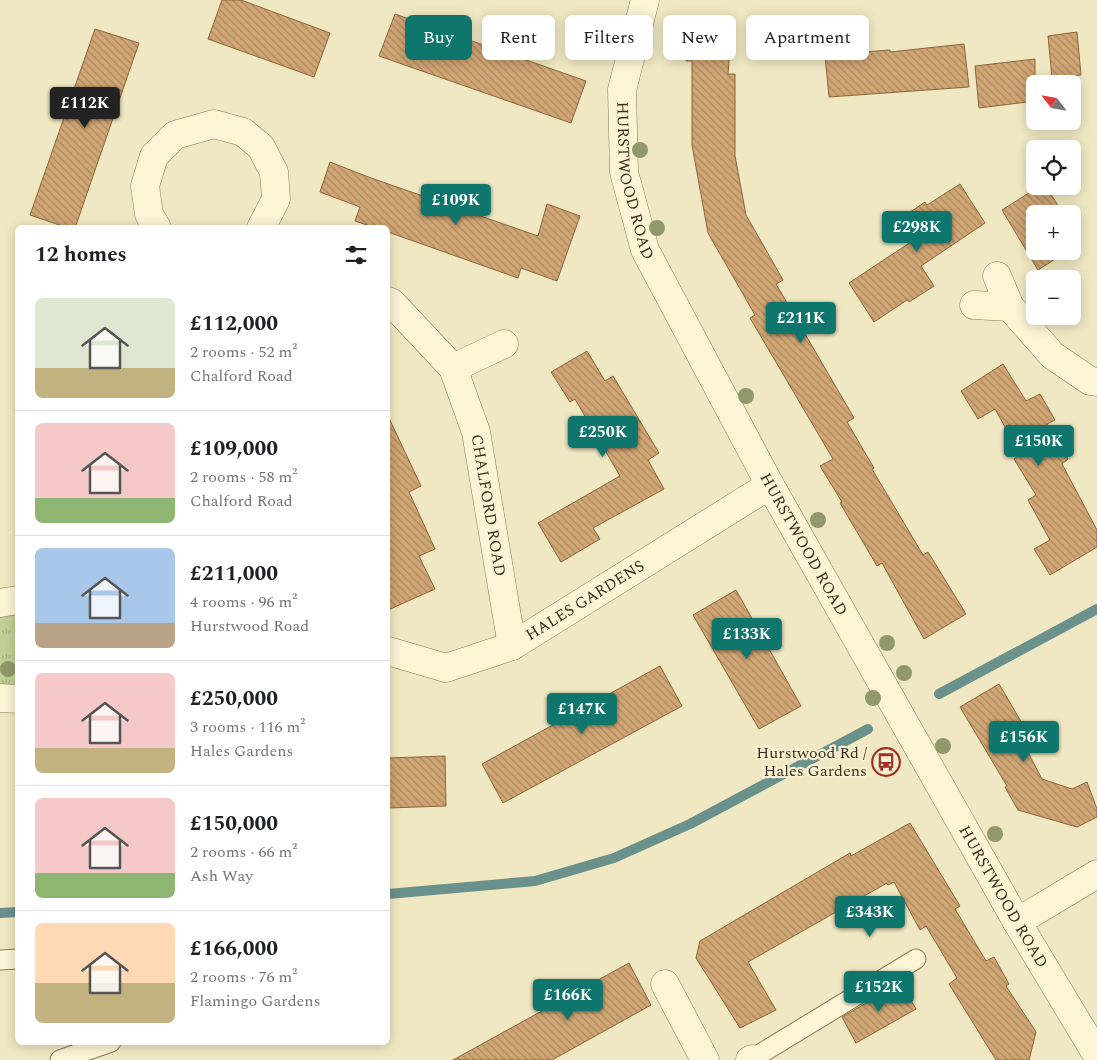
<!DOCTYPE html>
<html lang="en">
<head>
<meta charset="utf-8">
<style>
  :root { --surface:#fff; --page:#f2f2f2; --text:#202124; --muted:#757577; --line:#e0e0e0; --accent:#0f766e }
  body { margin:0; font-family:Spectral,serif; background:var(--page); color:var(--text); height:100vh; display:flex; flex-direction:column; font-size:19px; white-space:nowrap }
  * { box-sizing:border-box; margin:0 }
  p { font-size:16px; color:var(--muted) }
  .icon { flex:none; width:28px; height:28px; fill:none; stroke:currentColor; stroke-width:2; stroke-linecap:round; stroke-linejoin:round }
  .map { position:relative; flex:1; overflow:hidden }
  .details { position:absolute; left:15px; top:225px; width:375px; height:820px; display:flex; flex-direction:column; background:var(--surface); border-radius:8px; box-shadow:0 2px 12px #0003 }
  .details>* { flex:none }
  .hud { position:absolute; left:405px; top:15px; width:475px; height:45px; display:flex; gap:10px }
  .needle { width:32px; rotate:301deg }
  .buttons { position:absolute; left:1026px; top:75px; display:grid; gap:10px }
  .buttons a { display:grid; place-items:center; width:55px; height:55px; border-radius:8px; background:var(--surface); box-shadow:0 2px 12px #0003; font-size:25px }
  .price { position:absolute; translate:-50% -42px; padding:0 11px; border-radius:5px; background:var(--accent); color:#fff; font-size:16px; line-height:32px; filter:drop-shadow(0 1px 2px #0008) }
  .price::after { content:''; position:absolute; left:50%; top:30px; width:15px; height:11px; margin-left:-8px; background:inherit; clip-path:polygon(0 0,100% 0,50% 100%) }
  .price.selected { background:#222; color:#fff }
  ul { padding:0; list-style:none }
  li { display:flex; align-items:center; gap:15px; height:125px; padding:0 20px }
  li+li { border-top:1px solid var(--line) }
  li span { display:grid; place-items:center; flex:none; width:140px; height:100px; border-radius:8px; color:#555 }
  li>.icon { margin-inline-start:auto }
  span .icon { width:60px; height:60px; fill:#fffc; stroke-width:1 }
  li b { font-size:21px }
  h2 { display:flex; justify-content:space-between; align-items:center; height:60px; padding:0 20px; font-size:21px }
  .tag { padding:0 18px; border-radius:8px; background:var(--surface); box-shadow:0 2px 12px #0003; font-size:18px; line-height:45px }
  .tag.selected { background:var(--accent); color:#fff }
  .map>svg:first-child { display:block }
  .grass { fill:url(#grass-tufts) }
  .lines { fill:none; stroke-linecap:round; stroke-linejoin:round }
  .stream { stroke:#6b918c; stroke-width:10 }
  .building { fill:url(#building-back-hatch); stroke:#8c653c }
  .lane-casing { stroke:#8b7958; stroke-width:21 }
  .street-casing { stroke:#8b7958; stroke-width:29 }
  .lane { stroke:#fbf4d5; stroke-width:19 }
  .street { stroke:#fbf4d5; stroke-width:28 }
  .tree { fill:#91996a }
  .labels { text-anchor:middle; dominant-baseline:central; stroke-width:4.5; stroke-linejoin:round; paint-order:stroke }
  .street-label { font-size:16px; fill:#3a2e1d; stroke:#f7f1d2 }
  .poi-label { font-size:16px; fill:#3a2e1d; stroke:#f7f1d2; text-anchor:end }
</style>
</head>
<body>
<div class="map">
<svg width="1097" height="1060" viewBox="0 0 1097 1060">
  <defs>
    <pattern id="grass-tufts" width="24" height="20" patternUnits="userSpaceOnUse" patternTransform="scale(1.25)"><rect width="24" height="20" fill="#c2cf95"/><path d="M3 7l-1-3M5 7V3M7 7l1-3M15 17l-1-3M17 17v-4M19 17l1-3" fill="none" stroke="#a7b280"/></pattern>
    <pattern id="building-back-hatch" width="6" height="6" patternUnits="userSpaceOnUse" patternTransform="scale(1.25)"><rect width="6" height="6" fill="#d1a675"/><path d="M-1 5l2 2M0 0l6 6M5-1l2 2" fill="none" stroke="#ab885f"/></pattern>
  </defs>
  <rect width="100%" height="100%" fill="#f0e8c2"/>
  <polygon class="grass" points="0,611 17,615 17,685 0,685"/>
  <g class="lines">
    <g class="stream">
      <polyline points="939,694 1097,609"/>
      <polyline points="388,894 535,881 614,858 690,824 868,729"/>
      <polyline points="0,913 18,912"/>
    </g>
  </g>
  <g class="building">
    <polygon points="222,0 241,0 330,33 314,77 208,39"/>
    <polygon points="395,14 586,81 571,123 379,56"/>
    <polygon points="95,29 139,43 75,228 68,228 30,215"/>
    <polygon points="689,32 731,36 728,74 735,74 735,156 746,215 783,280 776,284 854,418 847,422 874,468 872,469 923,555 928,552 966,614 924,639 882,563 877,566 840,503 842,502 820,466 833,459 750,318 755,315 708,233 692,145 692,61 686,61"/>
    <polygon points="1077,32 1081,75 1052,78 1048,36"/>
    <polygon points="964,44 969,87 829,97 825,55 890,50 890,52"/>
    <polygon points="1035,59 1035,101 979,108 975,66"/>
    <polygon points="330,162 371,178 538,236 547,204 580,216 557,281 521,268 518,278 388,232 388,228 376,228 355,221 360,207 320,192"/>
    <polygon points="960,184 985,223 921,266 934,286 909,302 907,300 874,322 849,283 914,240 900,219 925,202 927,205"/>
    <polygon points="1040,186 1046,186 1060,209 1057,211 1058,214 1035,214 1035,251 1068,251 1038,270 1002,210"/>
    <polygon points="587,351 605,381 613,376 659,453 648,460 664,489 593,528 600,539 561,562 538,523 620,476 575,399 570,402 551,372"/>
    <polygon points="1003,364 1026,401 1040,394 1055,420 1047,424 1068,459 1062,464 1097,530 1097,547 1050,575 1034,549 1050,540 1028,500 1036,495 1014,459 1020,454 995,409 978,419 961,391"/>
    <polygon points="388,416 421,486 409,492 435,549 419,556 435,589 388,610"/>
    <polygon points="736,590 801,706 759,729 693,615"/>
    <polygon points="660,666 682,706 503,803 482,764"/>
    <polygon points="999,684 1029,735 1021,739 1042,779 1072,789 1087,782 1097,809 1097,817 1077,827 1018,810 1005,787 1007,786 960,707"/>
    <polygon points="445,756 446,806 388,808 388,758"/>
    <polygon points="910,823 960,906 955,909 986,961 994,957 1009,984 1006,986 1036,1032 1029,1060 996,1060 949,984 957,978 926,926 920,930 894,882 888,885 887,883 748,962 776,1010 740,1028 696,958 700,941 850,853 851,856"/>
    <polygon points="629,963 651,1005 552,1060 453,1060"/>
    <polygon points="901,983 916,1009 856,1043 842,1017"/>
  </g>
  <g class="lines">
    <defs>
      <g id="lane">
        <polyline points="0,960 18,959"/>
        <polyline points="752,1059 916,959"/>
        <polyline points="60,1060 111,1042"/>
      </g>
      <g id="street">
        <path id="s1" d="M 645,0 L 622,90 L 624,172 L 645,250 L 770,485 L 1017,922 L 1097,1055"/>
        <polyline points="157,228 149,214 145,186 154,156 175,135 214,124 243,132 261,147 274,172 276,199 261,228"/>
        <polyline points="997,276 1010,307 1052,355 1090,381 1097,382"/>
        <path id="s2" d="M 388,301 L 392,303 L 453,368 L 476,432 L 512,646"/>
        <polyline points="974,305 1010,307"/>
        <polyline points="453,368 504,344"/>
        <polyline points="0,603 18,600"/>
        <path id="s3" d="M 388,651 L 446,668 L 512,646 L 770,485"/>
        <polyline points="0,698 18,699"/>
        <polyline points="1017,922 1097,874"/>
        <polyline points="665,984 705,1060"/>
        <polyline points="750,1060 752,1059"/>
      </g>
    </defs>
    <use href="#lane" class="lane-casing"/>
    <use href="#street" class="street-casing"/>
    <use href="#lane" class="lane"/>
    <use href="#street" class="street"/>
  </g>
  <g class="tree">
    <circle cx="640" cy="150" r="8"/>
    <circle cx="657" cy="228" r="8"/>
    <circle cx="746" cy="396" r="8"/>
    <circle cx="818" cy="520" r="8"/>
    <circle cx="887" cy="643" r="8"/>
    <circle cx="8" cy="669" r="8"/>
    <circle cx="904" cy="673" r="8"/>
    <circle cx="873" cy="698" r="8"/>
    <circle cx="943" cy="746" r="8"/>
    <circle cx="995" cy="834" r="8"/>
  </g>
  <defs>
    <symbol id="bus-ring" viewBox="-11 -11 22 22"><circle r="9.5" fill="#f7f1d2" stroke="#9e3124" stroke-width="1.5"/><path d="M-5-6H5V4H4V6H2V4H-2V6H-4V4H-5ZM-3.5-4V0h7V-4ZM-3.5 1.2v1.5H-2V1.2ZM2 1.2v1.5H3.5V1.2Z" fill="#9e3124"/></symbol>
  </defs>
  <g fill-rule="evenodd">
    <use href="#bus-ring" x="870" y="746" width="32" height="32"/>
  </g>
  <g class="labels">
    <g class="street-label">
      <text stroke="none"><textPath href="#s1" startOffset="185">HURSTWOOD ROAD</textPath></text>
      <text stroke="none"><textPath href="#s2" startOffset="236">CHALFORD ROAD</textPath></text>
      <text stroke="none"><textPath href="#s1" startOffset="590">HURSTWOOD ROAD</textPath></text>
      <text stroke="none"><textPath href="#s3" startOffset="216">HALES GARDENS</textPath></text>
      <text stroke="none"><textPath href="#s1" startOffset="995">HURSTWOOD ROAD</textPath></text>
    </g>
    <g class="poi-label">
      <text x="867" y="753">Hurstwood Rd /<tspan x="867" dy="18">Hales Gardens</tspan></text>
    </g>
  </g>
</svg>
<div class="buttons">
<a><svg class="needle" viewBox="-14 -14 28 28"><path d="M0-13l5 13h-10z" fill="#e53935"/><path d="M0 13l5-13h-10z" fill="#757577"/></svg></a>
<a><svg class="icon" aria-label="locate" viewBox="0 0 24 24"><circle cx="12" cy="12" r="6"/><path d="M12 2v4M12 18v4M2 12h4M18 12h4"/></svg></a>
<a>+</a>
<a>−</a>
</div>
<b class="price selected" style="left:85px;top:129px">£112K</b>
<b class="price" style="left:456px;top:226px">£109K</b>
<b class="price" style="left:917px;top:253px">£298K</b>
<b class="price" style="left:801px;top:344px">£211K</b>
<b class="price" style="left:603px;top:458px">£250K</b>
<b class="price" style="left:1039px;top:467px">£150K</b>
<b class="price" style="left:747px;top:660px">£133K</b>
<b class="price" style="left:582px;top:735px">£147K</b>
<b class="price" style="left:1024px;top:763px">£156K</b>
<b class="price" style="left:870px;top:938px">£343K</b>
<b class="price" style="left:879px;top:1013px">£152K</b>
<b class="price" style="left:568px;top:1021px">£166K</b>
<div class="hud">
<a class="tag selected">Buy</a>
<a class="tag">Rent</a>
<a class="tag">Filters</a>
<a class="tag">New</a>
<a class="tag">Apartment</a>
</div>
<section class="details">
<h2>12 homes<svg class="icon" aria-label="filters" viewBox="0 0 24 24"><path d="M4 7h16M4 17h16"/><circle cx="9" cy="7" r="2"/><circle cx="15" cy="17" r="2"/></svg></h2>
<ul>
<li><span style="background:linear-gradient(#dfe7d0 70%,#c2b280 0)"><svg class="icon" aria-label="home" viewBox="0 0 24 24"><path d="M3 11l9-7 9 7M6 9v11h12V9"/></svg></span><div><b>£112,000</b><p>2 rooms · 52 m²</p><p>Chalford Road</p></div></li>
<li><span style="background:linear-gradient(#f6c9c9 75%,#8fb573 0)"><svg class="icon" aria-label="home" viewBox="0 0 24 24"><path d="M3 11l9-7 9 7M6 9v11h12V9"/></svg></span><div><b>£109,000</b><p>2 rooms · 58 m²</p><p>Chalford Road</p></div></li>
<li><span style="background:linear-gradient(#a9c7e8 75%,#b9a48a 0)"><svg class="icon" aria-label="home" viewBox="0 0 24 24"><path d="M3 11l9-7 9 7M6 9v11h12V9"/></svg></span><div><b>£211,000</b><p>4 rooms · 96 m²</p><p>Hurstwood Road</p></div></li>
<li><span style="background:linear-gradient(#f6c9c9 75%,#c2b280 0)"><svg class="icon" aria-label="home" viewBox="0 0 24 24"><path d="M3 11l9-7 9 7M6 9v11h12V9"/></svg></span><div><b>£250,000</b><p>3 rooms · 116 m²</p><p>Hales Gardens</p></div></li>
<li><span style="background:linear-gradient(#f6c9c9 75%,#8fb573 0)"><svg class="icon" aria-label="home" viewBox="0 0 24 24"><path d="M3 11l9-7 9 7M6 9v11h12V9"/></svg></span><div><b>£150,000</b><p>2 rooms · 66 m²</p><p>Ash Way</p></div></li>
<li><span style="background:linear-gradient(#ffd9b3 60%,#c2b280 0)"><svg class="icon" aria-label="home" viewBox="0 0 24 24"><path d="M3 11l9-7 9 7M6 9v11h12V9"/></svg></span><div><b>£166,000</b><p>2 rooms · 76 m²</p><p>Flamingo Gardens</p></div></li>
</ul>
</section>
</div>
</body>
</html>
